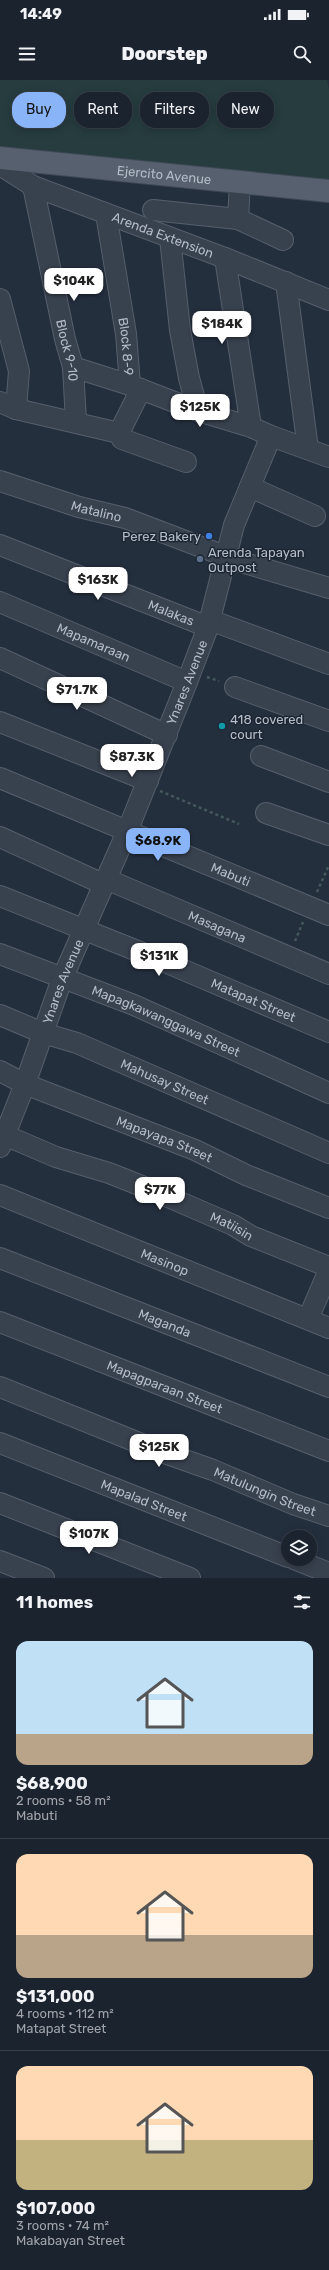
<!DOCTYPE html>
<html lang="en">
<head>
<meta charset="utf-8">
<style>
  :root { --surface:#1b232e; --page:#242b36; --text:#f1f3f6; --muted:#a0a4aa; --line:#39404a; --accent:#8ab4f8 }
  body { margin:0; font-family:Rubik,sans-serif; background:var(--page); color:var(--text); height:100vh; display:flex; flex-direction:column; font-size:15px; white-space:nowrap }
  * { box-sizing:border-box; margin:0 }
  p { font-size:13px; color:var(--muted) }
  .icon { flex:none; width:22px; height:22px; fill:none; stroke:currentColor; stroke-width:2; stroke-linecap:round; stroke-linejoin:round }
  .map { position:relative; height:1498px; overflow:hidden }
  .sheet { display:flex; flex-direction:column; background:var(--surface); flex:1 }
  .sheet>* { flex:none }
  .hud { position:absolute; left:12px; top:12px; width:305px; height:36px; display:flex; gap:8px }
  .tools { position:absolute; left:281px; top:1450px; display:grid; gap:8px }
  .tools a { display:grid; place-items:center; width:36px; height:36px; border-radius:50%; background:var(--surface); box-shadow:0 2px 10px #0003,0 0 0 1px var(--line); font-size:20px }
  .price { position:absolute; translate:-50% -34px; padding:0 9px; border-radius:8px; background:#fff; color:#222; font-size:13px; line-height:26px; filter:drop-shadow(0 1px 2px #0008) }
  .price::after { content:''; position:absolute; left:50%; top:24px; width:12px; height:9px; margin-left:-6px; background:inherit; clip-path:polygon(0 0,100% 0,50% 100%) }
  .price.on { background:var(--accent); color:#111 }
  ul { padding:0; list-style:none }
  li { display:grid; align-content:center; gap:8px; height:212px; padding:0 16px }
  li+li { border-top:1px solid var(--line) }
  li span { display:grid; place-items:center; height:124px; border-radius:12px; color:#555 }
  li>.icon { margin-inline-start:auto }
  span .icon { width:72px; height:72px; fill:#fffc; stroke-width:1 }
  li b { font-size:17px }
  h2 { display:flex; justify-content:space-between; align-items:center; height:48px; padding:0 16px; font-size:17px }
  .chip { padding:0 14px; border-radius:16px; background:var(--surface); box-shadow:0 2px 10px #0003,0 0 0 1px var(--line); font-size:14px; line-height:36px }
  .chip.on { background:var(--accent); color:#111 }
  .status { display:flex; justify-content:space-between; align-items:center; height:28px; padding:0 20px; background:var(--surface); direction:ltr }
  .status svg { height:11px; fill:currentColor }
  header { display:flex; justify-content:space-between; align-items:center; height:52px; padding:0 16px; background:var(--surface); font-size:18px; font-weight:800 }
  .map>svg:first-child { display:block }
  .green { fill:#263c3f }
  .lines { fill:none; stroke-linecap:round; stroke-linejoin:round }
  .minor-casing { stroke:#565f6c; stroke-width:22 }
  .major-casing { stroke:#414a57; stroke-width:24 }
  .path { stroke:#44595c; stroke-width:2.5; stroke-dasharray:3 3; stroke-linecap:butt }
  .minor { stroke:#38414e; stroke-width:20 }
  .major { stroke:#56606e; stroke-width:22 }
  .shop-dot { fill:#3f7fe0; stroke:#1d2633; stroke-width:1.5 }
  .service-dot { fill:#5c6f8a; stroke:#1d2633; stroke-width:1.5 }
  .culture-dot { fill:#0f9aa8; stroke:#1d2633; stroke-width:1.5 }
  .labels { text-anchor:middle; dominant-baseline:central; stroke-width:3; stroke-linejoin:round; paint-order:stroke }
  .street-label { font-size:13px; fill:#b4bcc9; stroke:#1d2633 }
  .poi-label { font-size:13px; fill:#b4bcc9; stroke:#1d2633; text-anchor:start }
</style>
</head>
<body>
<div class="status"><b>14:49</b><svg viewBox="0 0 49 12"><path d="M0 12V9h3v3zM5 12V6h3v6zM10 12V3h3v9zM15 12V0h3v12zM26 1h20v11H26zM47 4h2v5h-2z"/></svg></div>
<header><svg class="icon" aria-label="menu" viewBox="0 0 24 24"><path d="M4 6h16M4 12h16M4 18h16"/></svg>Doorstep<svg class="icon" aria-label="search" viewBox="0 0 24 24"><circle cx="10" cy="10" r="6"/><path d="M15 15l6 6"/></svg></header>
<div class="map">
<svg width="329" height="1498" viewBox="0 0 329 1498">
  <rect width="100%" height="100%" fill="#242f3e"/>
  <polygon class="green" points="0,0 327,0 329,9 329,100 0,66"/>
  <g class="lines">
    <defs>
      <g id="minor">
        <path id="s1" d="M 0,85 L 33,106 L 225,178 L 329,220"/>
        <path id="s2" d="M 33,106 L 65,259 L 73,287 L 76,342"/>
        <polyline points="153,130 238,139 283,160"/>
        <path id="s3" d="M 106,134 L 126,254 L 130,305"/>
        <polyline points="238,139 240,102"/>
        <polyline points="170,158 180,250 189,298 198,331"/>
        <polyline points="225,178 251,347"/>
        <polyline points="286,202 308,369"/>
        <polyline points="0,219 19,291 16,329"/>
        <polyline points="73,287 130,305 198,331 251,347 271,356 329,377"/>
        <polyline points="141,309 119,353 122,359 186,382"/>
        <polyline points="0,322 16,329 119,353"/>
        <path id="s4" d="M 0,401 L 79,427 L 125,438 L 238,481 L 329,508"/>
        <polyline points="250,407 315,436"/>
        <path id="s5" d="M 0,465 L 208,547"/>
        <path id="s6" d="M 0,522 L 187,602"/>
        <polyline points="210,540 329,584"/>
        <polyline points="0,578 167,655"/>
        <polyline points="235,607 329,641"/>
        <polyline points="0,642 148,701"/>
        <polyline points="261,676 329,702"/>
        <path id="s7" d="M 0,698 L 329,835"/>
        <polyline points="266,733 329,755"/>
        <polyline points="0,757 103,804"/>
        <path id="s8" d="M 106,799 L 329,894"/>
        <path id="s9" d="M 0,816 L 165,882 L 329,952"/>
        <path id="s10" d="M 0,874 L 134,925 L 329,1013"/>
        <path id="s11" d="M 0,935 L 43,953 L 77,963 L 329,1073"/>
        <path id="s12" d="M 0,991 L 25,1004 L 195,1070 L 246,1095 L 329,1128"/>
        <path id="s13" d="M 0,1053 L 56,1077 L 109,1093 L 152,1110 L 233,1145 L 251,1156 L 329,1187"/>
        <path id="s14" d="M 0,1067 L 25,1004 L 62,899 L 127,752 L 187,602 L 208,547 L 234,445 L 271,356"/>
        <path id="s15" d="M 0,1115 L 329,1248"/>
        <path id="s16" d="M 0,1178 L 329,1307"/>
        <polyline points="308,1239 329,1190"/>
        <path id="s17" d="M 0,1242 L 329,1371"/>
        <path id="s18" d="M 0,1307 L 159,1371 L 213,1390 L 293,1424 L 329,1436"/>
        <path id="s19" d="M 0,1363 L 288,1477"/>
        <polyline points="0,1423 190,1498"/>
        <polyline points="294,1479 329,1493"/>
        <polyline points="0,1481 44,1498"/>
      </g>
      <g id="major">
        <path id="s20" d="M 0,78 L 329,111"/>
      </g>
    </defs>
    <use href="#minor" class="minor-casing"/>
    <use href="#major" class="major-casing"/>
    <g class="path">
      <polyline points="207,597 219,601"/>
      <polyline points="160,711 239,744"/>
      <polyline points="317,812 329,785"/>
      <polyline points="295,861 303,842"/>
    </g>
    <use href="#minor" class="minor"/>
    <use href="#major" class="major"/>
  </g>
  <circle class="shop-dot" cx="209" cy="456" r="4"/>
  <circle class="service-dot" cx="200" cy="479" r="4"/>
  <circle class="culture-dot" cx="222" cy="646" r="4"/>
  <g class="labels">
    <g class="street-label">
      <text stroke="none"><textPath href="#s20" startOffset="165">Ejercito Avenue</textPath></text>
      <text stroke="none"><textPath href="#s1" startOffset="178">Arenda Extension</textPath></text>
      <text stroke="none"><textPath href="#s3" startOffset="134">Block 8-9</textPath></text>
      <text stroke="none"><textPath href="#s2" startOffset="168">Block 9-10</textPath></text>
      <text stroke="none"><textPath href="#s4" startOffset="101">Matalino</textPath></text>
      <text stroke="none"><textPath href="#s5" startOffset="184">Malakas</textPath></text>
      <text stroke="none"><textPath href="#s6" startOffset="102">Mapamaraan</textPath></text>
      <text stroke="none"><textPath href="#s14" startOffset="501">Ynares Avenue</textPath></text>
      <text stroke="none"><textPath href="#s7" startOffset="250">Mabuti</textPath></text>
      <text stroke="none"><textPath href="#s8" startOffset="121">Masagana</textPath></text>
      <text stroke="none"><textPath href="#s14" startOffset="177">Ynares Avenue</textPath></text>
      <text stroke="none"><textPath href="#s9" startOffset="274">Matapat Street</textPath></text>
      <text stroke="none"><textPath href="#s10" startOffset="179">Mapagkawanggawa Street</textPath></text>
      <text stroke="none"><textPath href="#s11" startOffset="178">Mahusay Street</textPath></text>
      <text stroke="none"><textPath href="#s12" startOffset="178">Mapayapa Street</textPath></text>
      <text stroke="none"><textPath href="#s13" startOffset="250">Matiisin</textPath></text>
      <text stroke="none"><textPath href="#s15" startOffset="178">Masinop</textPath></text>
      <text stroke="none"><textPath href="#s16" startOffset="177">Maganda</textPath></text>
      <text stroke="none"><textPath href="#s17" startOffset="177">Mapagparaan Street</textPath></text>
      <text stroke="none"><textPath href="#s18" startOffset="285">Matulungin Street</textPath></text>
      <text stroke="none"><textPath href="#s19" startOffset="155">Mapalad Street</textPath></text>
    </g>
    <g class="poi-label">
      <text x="201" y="456" text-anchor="end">Perez Bakery</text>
      <text x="208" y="472">Arenda Tapayan<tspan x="208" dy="15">Outpost</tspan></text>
      <text x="230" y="639">418 covered<tspan x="230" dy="15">court</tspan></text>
    </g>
  </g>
</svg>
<div class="tools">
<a><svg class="icon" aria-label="layers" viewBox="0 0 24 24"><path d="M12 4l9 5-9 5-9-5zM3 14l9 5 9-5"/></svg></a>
</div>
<b class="price" style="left:74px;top:222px">$104K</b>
<b class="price" style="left:222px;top:265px">$184K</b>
<b class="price" style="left:200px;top:348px">$125K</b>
<b class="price" style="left:98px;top:521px">$163K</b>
<b class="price" style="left:77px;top:631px">$71.7K</b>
<b class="price" style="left:132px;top:698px">$87.3K</b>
<b class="price on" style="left:158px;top:782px">$68.9K</b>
<b class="price" style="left:159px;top:897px">$131K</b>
<b class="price" style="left:160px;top:1131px">$77K</b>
<b class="price" style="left:159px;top:1388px">$125K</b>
<b class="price" style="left:89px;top:1475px">$107K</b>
<div class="hud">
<a class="chip on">Buy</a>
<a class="chip">Rent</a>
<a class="chip">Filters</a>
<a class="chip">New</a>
</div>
</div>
<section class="sheet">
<h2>11 homes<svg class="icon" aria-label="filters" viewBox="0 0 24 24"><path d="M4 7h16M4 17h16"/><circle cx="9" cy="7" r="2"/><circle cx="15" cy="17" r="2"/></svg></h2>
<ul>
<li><span style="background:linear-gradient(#bfe0f5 75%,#b9a48a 0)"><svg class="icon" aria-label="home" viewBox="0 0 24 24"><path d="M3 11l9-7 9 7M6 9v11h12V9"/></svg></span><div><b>$68,900</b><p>2 rooms · 58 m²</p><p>Mabuti</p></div></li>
<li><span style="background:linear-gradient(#ffd9b3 65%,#b9a48a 0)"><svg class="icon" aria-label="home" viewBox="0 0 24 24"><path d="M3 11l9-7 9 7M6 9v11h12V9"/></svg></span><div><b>$131,000</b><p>4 rooms · 112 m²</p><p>Matapat Street</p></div></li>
<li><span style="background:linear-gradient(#ffd9b3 60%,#c2b280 0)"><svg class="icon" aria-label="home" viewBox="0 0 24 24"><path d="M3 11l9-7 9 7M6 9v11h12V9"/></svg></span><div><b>$107,000</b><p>3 rooms · 74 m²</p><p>Makabayan Street</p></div></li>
</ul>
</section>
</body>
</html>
